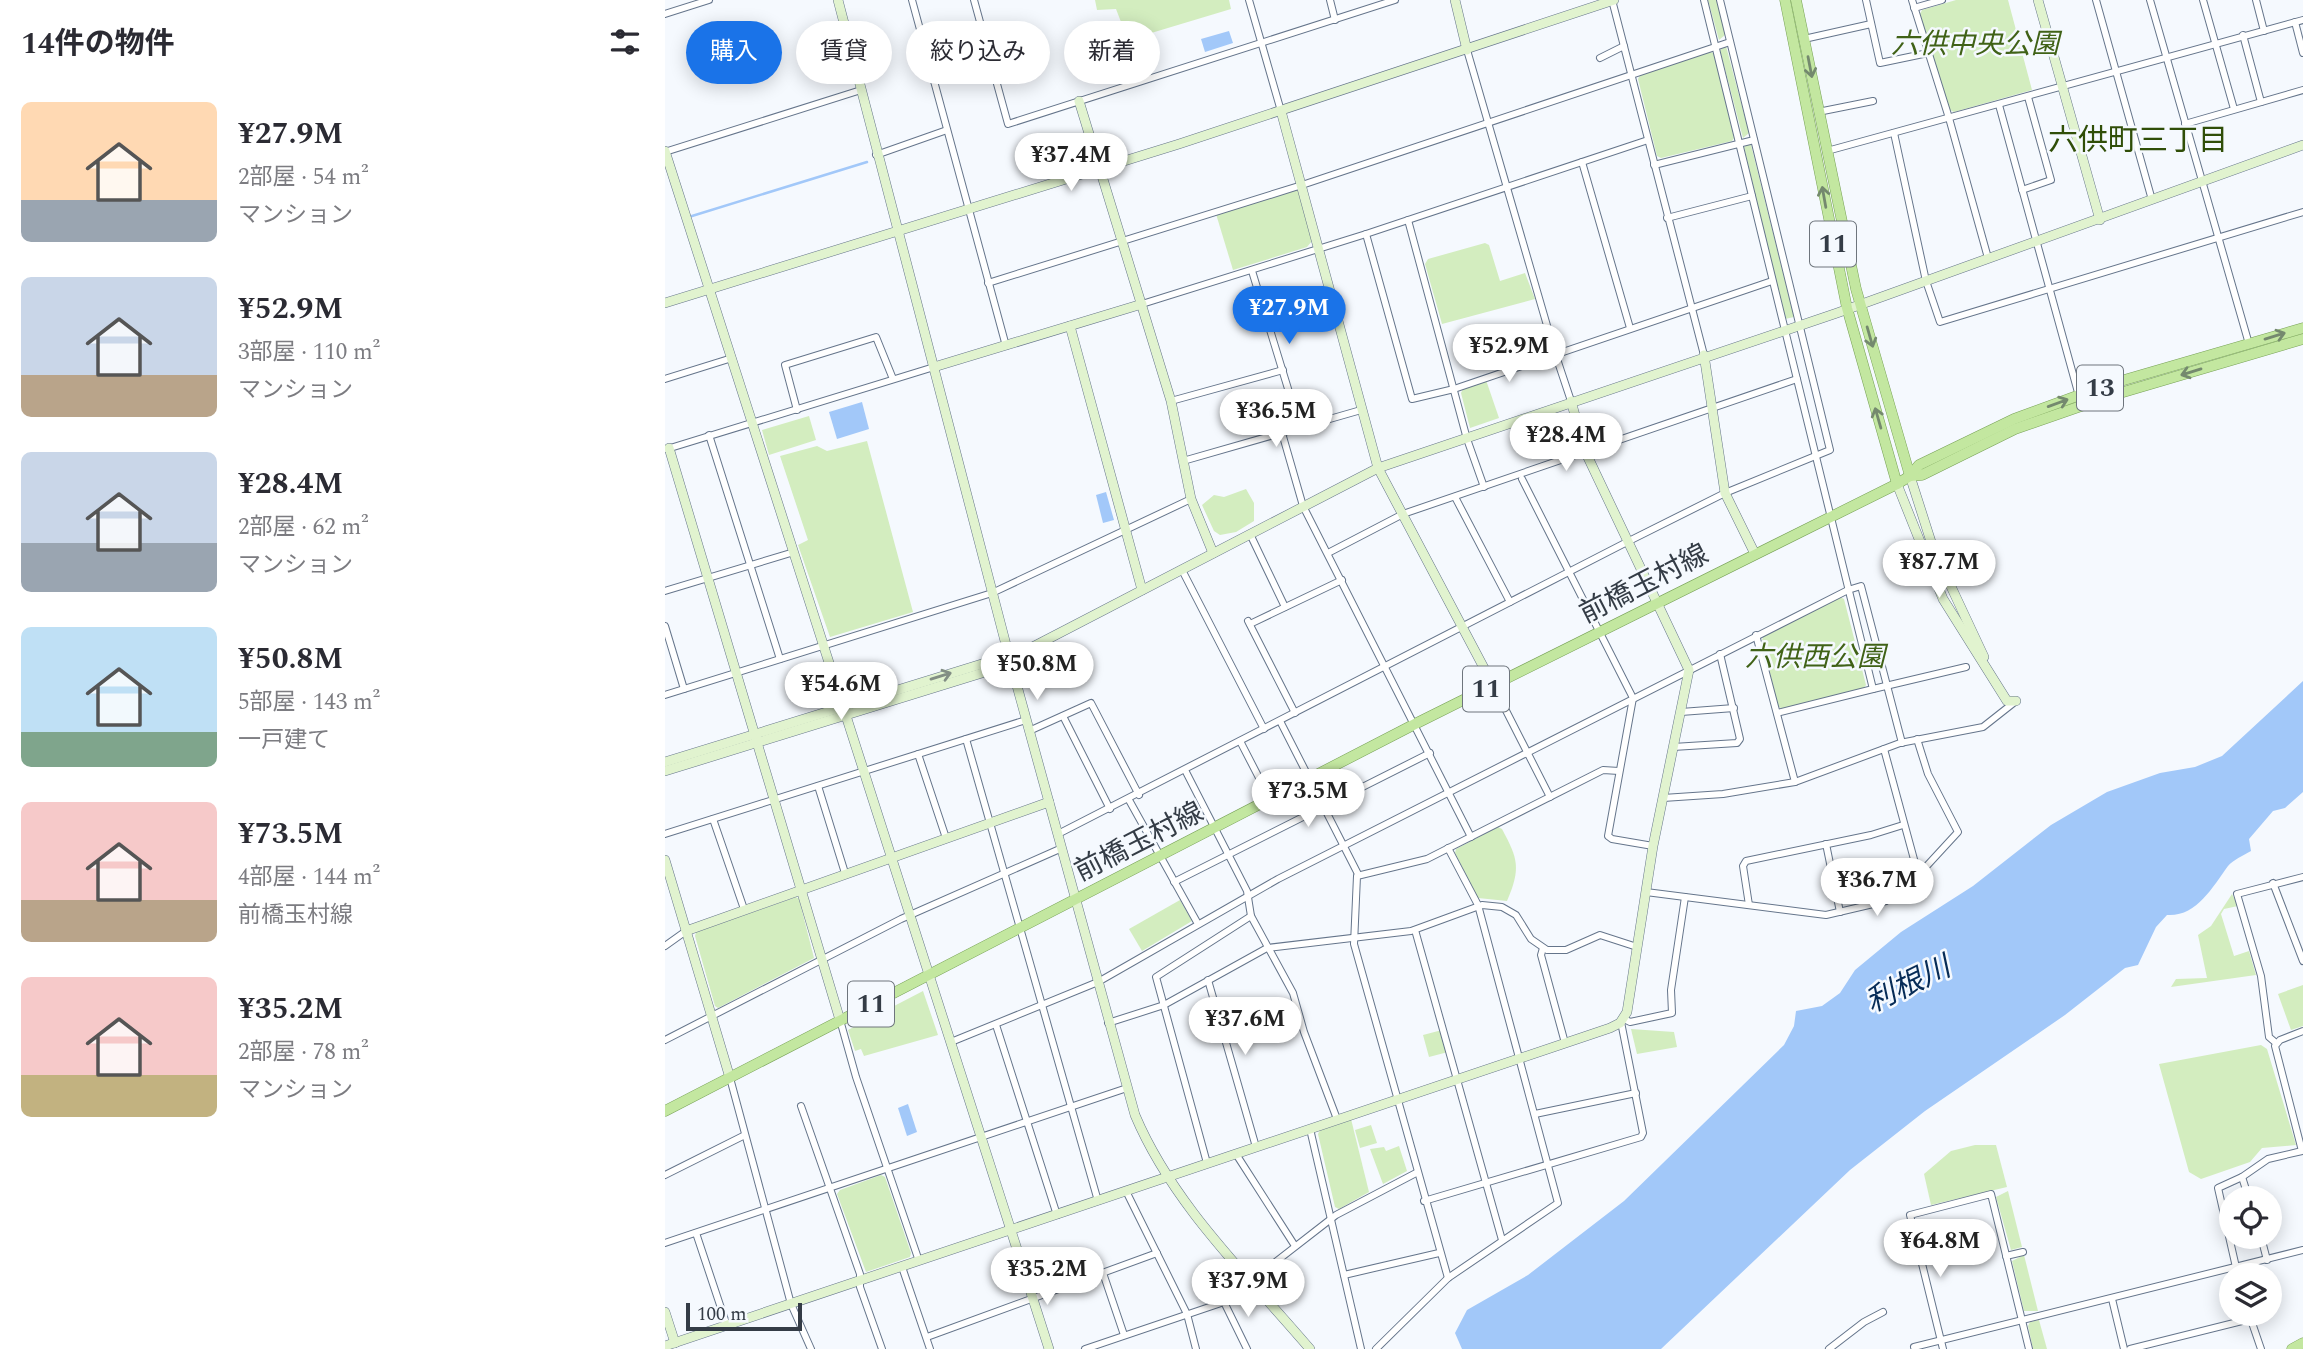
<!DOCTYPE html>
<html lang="ja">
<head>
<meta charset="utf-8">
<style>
  :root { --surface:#fff; --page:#f2f2f3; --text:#2b2b33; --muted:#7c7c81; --accent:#1a73e8 }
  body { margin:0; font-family:Spectral,"Noto Sans JP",serif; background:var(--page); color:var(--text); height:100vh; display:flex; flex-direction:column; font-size:26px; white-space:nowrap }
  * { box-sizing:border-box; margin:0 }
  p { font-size:23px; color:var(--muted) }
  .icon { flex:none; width:38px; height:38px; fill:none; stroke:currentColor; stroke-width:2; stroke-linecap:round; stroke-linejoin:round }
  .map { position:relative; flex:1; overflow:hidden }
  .drawer { display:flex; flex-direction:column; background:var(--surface); width:665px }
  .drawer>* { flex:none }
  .banner { position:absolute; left:21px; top:21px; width:665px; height:63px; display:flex; gap:14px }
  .buttons { position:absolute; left:1554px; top:1186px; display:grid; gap:14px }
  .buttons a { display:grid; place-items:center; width:63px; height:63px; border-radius:50%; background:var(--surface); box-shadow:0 4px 18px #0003; font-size:35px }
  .scale { position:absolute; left:21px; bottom:18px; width:116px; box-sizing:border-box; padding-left:7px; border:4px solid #343c46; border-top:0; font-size:19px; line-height:24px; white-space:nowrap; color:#343c46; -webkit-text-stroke:5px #f5f9fe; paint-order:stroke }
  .price { position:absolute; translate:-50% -60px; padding:0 16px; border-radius:24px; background:#fff; color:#222; font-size:23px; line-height:46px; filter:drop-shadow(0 2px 4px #0008) }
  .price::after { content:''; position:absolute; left:50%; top:42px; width:21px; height:16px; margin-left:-10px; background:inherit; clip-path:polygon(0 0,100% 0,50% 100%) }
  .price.active { background:var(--accent); color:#fff }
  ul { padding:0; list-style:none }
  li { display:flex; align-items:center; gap:21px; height:175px; padding:0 21px }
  li span { display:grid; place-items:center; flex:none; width:196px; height:140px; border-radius:10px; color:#555 }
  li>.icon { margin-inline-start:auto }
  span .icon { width:84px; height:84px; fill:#fffc; stroke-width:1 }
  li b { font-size:30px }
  h2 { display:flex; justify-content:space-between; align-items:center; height:84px; padding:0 21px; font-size:30px }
  .tag { padding:0 24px; border-radius:32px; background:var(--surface); box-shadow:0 4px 18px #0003; font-size:24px; line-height:63px }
  .tag.active { background:var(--accent); color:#fff }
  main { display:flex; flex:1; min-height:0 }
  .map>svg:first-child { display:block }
  .green { fill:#d3edbf }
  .water { fill:#a2c8f9 }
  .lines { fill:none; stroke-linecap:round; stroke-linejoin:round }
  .stream { stroke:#a2c8f9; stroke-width:2.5 }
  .street-casing { stroke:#65758b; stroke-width:8 }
  .secondary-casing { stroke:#65758b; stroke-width:10 }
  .primary-casing { stroke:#77a157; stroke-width:11 }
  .street { stroke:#fff; stroke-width:6 }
  .secondary { stroke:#e1f3cf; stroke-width:9 }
  .primary { stroke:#c3e7a0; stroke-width:10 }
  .oneway { stroke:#74896e }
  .oneway2 { stroke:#828e84 }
  .labels { text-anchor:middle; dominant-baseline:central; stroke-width:5; stroke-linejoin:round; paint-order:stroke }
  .shield { fill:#f5f9fe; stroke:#6e757d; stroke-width:2 }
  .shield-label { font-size:26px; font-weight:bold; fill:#343c46 }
  .park-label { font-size:28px; font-style:italic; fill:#406217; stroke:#f5f9fe }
  .street-label { font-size:28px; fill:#343c46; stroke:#f5f9fe }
  .neighbourhood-label { font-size:30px; fill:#304e08; stroke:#f5f9fe }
  .water-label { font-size:30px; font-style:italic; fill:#072c57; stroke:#f5f9fe }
</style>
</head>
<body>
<main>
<section class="drawer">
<h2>14件の物件<svg class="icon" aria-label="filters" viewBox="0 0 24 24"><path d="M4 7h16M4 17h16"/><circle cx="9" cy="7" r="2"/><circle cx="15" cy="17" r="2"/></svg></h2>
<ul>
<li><span style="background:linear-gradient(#ffd9b3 70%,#9aa5b1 0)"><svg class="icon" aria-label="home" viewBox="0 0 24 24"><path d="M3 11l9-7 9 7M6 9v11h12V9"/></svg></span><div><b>¥27.9M</b><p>2部屋 · 54 m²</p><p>マンション</p></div></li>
<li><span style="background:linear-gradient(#c9d6e8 70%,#b9a48a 0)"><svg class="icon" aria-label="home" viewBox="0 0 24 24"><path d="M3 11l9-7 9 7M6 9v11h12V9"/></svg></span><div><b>¥52.9M</b><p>3部屋 · 110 m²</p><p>マンション</p></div></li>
<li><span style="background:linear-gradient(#c9d6e8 65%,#9aa5b1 0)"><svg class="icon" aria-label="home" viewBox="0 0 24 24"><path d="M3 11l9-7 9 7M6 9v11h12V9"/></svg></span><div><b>¥28.4M</b><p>2部屋 · 62 m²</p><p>マンション</p></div></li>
<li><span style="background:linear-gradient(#bfe0f5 75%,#7fa58c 0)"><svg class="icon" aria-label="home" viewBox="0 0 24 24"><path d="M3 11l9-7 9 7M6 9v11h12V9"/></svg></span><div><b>¥50.8M</b><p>5部屋 · 143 m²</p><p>一戸建て</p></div></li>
<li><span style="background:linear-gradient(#f6c9c9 70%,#b9a48a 0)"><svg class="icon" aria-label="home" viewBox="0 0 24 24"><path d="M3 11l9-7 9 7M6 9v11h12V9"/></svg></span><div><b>¥73.5M</b><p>4部屋 · 144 m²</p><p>前橋玉村線</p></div></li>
<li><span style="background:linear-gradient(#f6c9c9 70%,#c2b280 0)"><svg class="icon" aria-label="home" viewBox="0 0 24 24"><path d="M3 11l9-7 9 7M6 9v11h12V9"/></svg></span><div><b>¥35.2M</b><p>2部屋 · 78 m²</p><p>マンション</p></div></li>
</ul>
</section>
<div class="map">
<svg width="1638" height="1349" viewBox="0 0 1638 1349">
  <rect width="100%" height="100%" fill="#f5f9fe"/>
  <g class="green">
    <polygon points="430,0 564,0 566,9 463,40 451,9 432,10"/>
    <polygon points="1043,0 1052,0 1060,35 1054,40"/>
    <polygon points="1291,0 1343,0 1367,90 1289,112 1285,110 1255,14 1257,10"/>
    <polygon points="1061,46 1084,133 1078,138 1055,50"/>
    <polygon points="1045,52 1049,53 1069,138 1067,141 996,158 992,156 973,79 975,75"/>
    <polygon points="1084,144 1086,145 1129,317 1120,319 1079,147"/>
    <polygon points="629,189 634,191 647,241 642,247 568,270 551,214"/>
    <polygon points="820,243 824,245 835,281 860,273 870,299 777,324 760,264 763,259"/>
    <polygon points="821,380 834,418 805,428 796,393 798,389"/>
    <polygon points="144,416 151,440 104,455 97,430"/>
    <polygon points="202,441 248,612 165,637 133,545 143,540 115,456 152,446 162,451"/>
    <polygon points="581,489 589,503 589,521 571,532 555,535 549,531 537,505 549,495 559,497"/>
    <polygon points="1175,597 1179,599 1201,685 1198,689 1117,709 1113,706 1097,640 1099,635"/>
    <path d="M 833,827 L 837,829 C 853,859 856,868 842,901 L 813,898 L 790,853 L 791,849 Z"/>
    <polygon points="1567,894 1573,906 1559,909 1556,914 1569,956 1584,951 1591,975 1506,987 1511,979 1542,978 1533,935 1546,926"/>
    <polygon points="131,897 134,899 149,958 53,1008 50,1006 30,936 31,932"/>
    <polygon points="515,900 527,921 477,951 464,929"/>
    <polygon points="1638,985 1638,1026 1626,1030 1613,994"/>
    <polygon points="258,991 273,1035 199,1056 196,1049 190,1051 183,1030"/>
    <polygon points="966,1029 1009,1032 1012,1047 972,1054"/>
    <polygon points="777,1030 783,1052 764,1057 758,1035"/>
    <polygon points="1596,1045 1602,1049 1631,1145 1597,1148 1585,1162 1536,1179 1524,1172 1494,1064"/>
    <polygon points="686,1119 704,1192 674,1209 670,1207 653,1134 655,1130"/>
    <polygon points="706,1125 712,1143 695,1148 690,1130"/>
    <polygon points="1310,1145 1331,1145 1342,1187 1266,1205 1259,1174 1286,1151"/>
    <polygon points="734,1146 742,1171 718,1184 705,1149 719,1147 721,1151"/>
    <polygon points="216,1175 220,1177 246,1253 245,1257 201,1272 172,1194 175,1190"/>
    <polygon points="1343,1191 1357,1247 1346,1250 1331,1197"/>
    <polygon points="1359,1255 1373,1311 1359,1311 1347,1261"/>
    <polygon points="1374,1320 1382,1349 1368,1349 1363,1326 1365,1322"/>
  </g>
  <g class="water">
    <polygon points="564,31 568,43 540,52 536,39"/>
    <polygon points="197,402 204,429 172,439 164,412"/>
    <polygon points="441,492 449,520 438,523 431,495"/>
    <path d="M 1638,681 L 1638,792 L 1620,808 L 1608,811 L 1584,839 L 1586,851 C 1579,855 1568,860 1563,866 C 1547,888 1531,917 1502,915 L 1491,927 L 1473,965 L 1460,968 L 1400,1015 L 1260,1111 L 1185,1170 L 996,1349 L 797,1349 L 790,1333 L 802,1310 L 863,1275 L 959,1201 L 1119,1045 L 1129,1026 L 1131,1011 L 1157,1006 L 1175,993 L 1190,970 L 1236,932 L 1308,886 L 1386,825 L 1442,792 L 1495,773 L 1530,767 L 1557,756 Z"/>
    <polygon points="243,1104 252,1132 242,1136 233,1108"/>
  </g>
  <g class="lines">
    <polyline class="stream" points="27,216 202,162"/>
    <defs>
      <g id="street">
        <polyline points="247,0 341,346"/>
        <polyline points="309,0 343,124 730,0"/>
        <polyline points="584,0 616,111"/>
        <polyline points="665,0 670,20"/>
        <polyline points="947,0 1039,355"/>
        <polyline points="1039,0 1208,689 1112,713"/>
        <polyline points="1201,0 1215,63 1263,53"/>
        <polyline points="1247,0 1284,118 1323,258"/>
        <polyline points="1431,0 1487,200"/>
        <polyline points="1485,0 1584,344"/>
        <polyline points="1538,0 1569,109"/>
        <polyline points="1591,0 1599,31"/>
        <polyline points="1249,8 1277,0"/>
        <polyline points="0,14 44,0"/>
        <polyline points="1630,22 1638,53"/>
        <polyline points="1578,35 1596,102"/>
        <polyline points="1139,39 1206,24"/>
        <polyline points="802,50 890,353 906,401"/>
        <polyline points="935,58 959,46"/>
        <polyline points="267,74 325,59"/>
        <polyline points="1334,105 1414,396"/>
        <polyline points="1153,112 1208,101"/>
        <polyline points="1520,124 1638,90"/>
        <polyline points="1229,133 1261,281 1275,322 1638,212"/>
        <polyline points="1162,151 1638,20"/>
        <polyline points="0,152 196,90"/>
        <polyline points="211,155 282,130"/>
        <polyline points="917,162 965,328"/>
        <polyline points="989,165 1089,140"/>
        <polyline points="1357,190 1386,180 1363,97"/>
        <polyline points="1002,218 1087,196"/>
        <polyline points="743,220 802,439 819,487"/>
        <polyline points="701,234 747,399 789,389 1107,281"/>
        <polyline points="587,271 635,428"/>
        <polyline points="323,283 637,185 1065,42"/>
        <polyline points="477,304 701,234 983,140"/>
        <polyline points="0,379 67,358"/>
        <polyline points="506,401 618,370"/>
        <polyline points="132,410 120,365 211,337 228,379"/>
        <polyline points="617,433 638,506 806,837"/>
        <polyline points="44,435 115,659"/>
        <polyline points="2,449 269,367"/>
        <polyline points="518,461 696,410"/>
        <polyline points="857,479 968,698 943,836 947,839 988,846"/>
        <polyline points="790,497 845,602"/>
        <polyline points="585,534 620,607"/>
        <polyline points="663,553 738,514 1132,379"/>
        <polyline points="517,570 599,729"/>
        <polyline points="0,591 129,552"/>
        <polyline points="583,621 630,713"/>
        <polyline points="585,624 677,580"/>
        <polyline points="0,626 19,689"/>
        <polyline points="1091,635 1130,782"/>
        <polyline points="828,685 885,797"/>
        <polyline points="1208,689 1301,667"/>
        <polyline points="0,695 327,593 526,499"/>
        <polyline points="1016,712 1069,708"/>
        <polyline points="398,716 445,809"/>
        <polyline points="615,721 693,874"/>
        <polyline points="364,731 426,703 474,795"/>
        <polyline points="301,739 433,1201"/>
        <polyline points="575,741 606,801"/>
        <polyline points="1008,747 1072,743 1075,739 1055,654"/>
        <polyline points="1219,749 1253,874"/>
        <polyline points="253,754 281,838"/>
        <polyline points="520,770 582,891 586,916 628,993 639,1032 672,1119"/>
        <polyline points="153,786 180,873"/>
        <polyline points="998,798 1058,794 1130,782 1235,743 1318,727 1351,701"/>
        <polyline points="464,800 533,924"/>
        <polyline points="48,819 79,909"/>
        <polyline points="0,834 361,720"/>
        <polyline points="393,834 964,541 1060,493 1165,450 1055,0"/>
        <polyline points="1161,844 1175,912"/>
        <polyline points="509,882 765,753"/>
        <polyline points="1608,883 1638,961"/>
        <polyline points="981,892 1161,915 1221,901 1246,883 1293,832 1263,774 1252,739"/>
        <polyline points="1084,905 1078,866 1081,861 1206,835 1238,825"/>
        <polyline points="750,930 837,1240"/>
        <polyline points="0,946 21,931"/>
        <polyline points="878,948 876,955 900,1043"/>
        <polyline points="543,980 591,1147"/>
        <polyline points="959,1019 965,1022 1007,1013 1006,990 1020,897"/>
        <polyline points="175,1020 191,1077 254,1261"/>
        <polyline points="443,1023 499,1005 602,948 746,931 817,905 837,907 851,915 866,939 882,950 901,950 935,935 972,947"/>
        <polyline points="331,1025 392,1215"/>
        <polyline points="0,1040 236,919 397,848"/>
        <polyline points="286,1042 433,982 613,879 1183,590 1196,586 1237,743"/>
        <polyline points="1611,1043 1604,1037 1596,976 1572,894 1638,877"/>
        <polyline points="65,1078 126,1304 146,1349"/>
        <polyline points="136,1106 195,1274 195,1287 217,1349"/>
        <polyline points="870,1114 971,1093"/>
        <polyline points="645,1129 696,1349"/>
        <polyline points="571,1154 630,1246"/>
        <polyline points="542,1163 491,977 586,916"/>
        <polyline points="0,1175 78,1136"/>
        <polyline points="1577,1177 1584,1199"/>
        <polyline points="461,1191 522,1314 531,1349"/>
        <polyline points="759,1201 976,1137 978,1133 956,1022"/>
        <polyline points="31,1233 62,1326"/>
        <polyline points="1596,1237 1602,1260"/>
        <polyline points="0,1243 462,1088"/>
        <polyline points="1341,1256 1358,1252"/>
        <polyline points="237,1267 265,1349"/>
        <polyline points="438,1273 459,1335"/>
        <polyline points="679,1275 774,1253"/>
        <polyline points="1573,1276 1553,1188 1577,1177 1603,1159 1637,1151 1610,1046 1615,1040 1638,1031"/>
        <polyline points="783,1278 689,944 692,876 762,859 938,770 954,771"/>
        <polyline points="1447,1299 1459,1349"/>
        <polyline points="559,1302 582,1349"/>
        <polyline points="1584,1314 1596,1349"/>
        <polyline points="262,1337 492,1253"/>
        <polyline points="1249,1347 1638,1250"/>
        <polyline points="420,1349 559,1302 671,1215 751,1173"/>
        <polyline points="711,1349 783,1278 893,1203 813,905 783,848"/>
        <polyline points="1164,1349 1199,1322 1218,1312"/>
        <polyline points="1278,1349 1245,1215 1326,1194 1364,1349"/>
        <polyline points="1465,1349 1585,1319"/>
      </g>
      <g id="secondary">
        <path d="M 173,0 L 346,664 L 470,1115 C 508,1205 583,1276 645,1349"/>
        <polyline points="790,0 802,50"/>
        <polyline points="1373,0 1435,220"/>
        <polyline points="414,101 506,401 526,499 548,553"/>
        <polyline points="616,111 713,468 828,685"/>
        <polyline points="0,151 384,1349"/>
        <polyline points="0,303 514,144 949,0"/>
        <polyline points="405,326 477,590"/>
        <polyline points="1039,355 1060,493 1090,554"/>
        <polyline points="269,367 477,304"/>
        <polyline points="4,448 175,1020"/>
        <polyline points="1245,476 1268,548 1319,657"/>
        <polyline points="1232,484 1278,599 1342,701 1351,701"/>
        <polyline points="0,762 349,654"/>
        <polyline points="0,771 346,664 356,653 713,468 1172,313 1638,145"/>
        <polyline points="0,860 65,1078"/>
        <polyline points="21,931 384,802"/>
        <polyline points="0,1312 10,1343"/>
        <polyline points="0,1346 945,1028 955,1023 962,1012 988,846 1024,670 920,451 906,401"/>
      </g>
      <g id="primary">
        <polyline points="1120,0 1182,308 1232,484"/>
        <polyline points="1131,0 1191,289 1245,476"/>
        <polyline points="1245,476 1257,475 1350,429 1445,396 1638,339"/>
        <polyline points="0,1111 750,724 1232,484 1245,476 1254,465 1349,419 1442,385 1638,328"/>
        <polyline points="1627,1349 1638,1343"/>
      </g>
    </defs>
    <use href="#street" class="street-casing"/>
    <use href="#secondary" class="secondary-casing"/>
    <use href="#primary" class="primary-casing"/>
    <use href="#street" class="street"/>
    <use href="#secondary" class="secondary"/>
    <use href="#primary" class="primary"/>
  </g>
  <defs><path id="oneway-shaft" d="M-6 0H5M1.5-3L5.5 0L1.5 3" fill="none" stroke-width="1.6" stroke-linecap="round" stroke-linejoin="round" transform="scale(1.75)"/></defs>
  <g class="oneway">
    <use href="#oneway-shaft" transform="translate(1145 67) rotate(79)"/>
    <use href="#oneway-shaft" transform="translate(1159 197) rotate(-100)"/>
    <use href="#oneway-shaft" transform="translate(1610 336) rotate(-17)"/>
    <use href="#oneway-shaft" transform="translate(1205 337) rotate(74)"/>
    <use href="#oneway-shaft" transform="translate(1526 372) rotate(163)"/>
    <use href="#oneway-shaft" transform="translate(1393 403) rotate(-20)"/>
    <use href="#oneway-shaft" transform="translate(1213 418) rotate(-106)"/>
  </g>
  <use class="oneway2" href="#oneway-shaft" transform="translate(276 676) rotate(-17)"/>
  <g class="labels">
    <g class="shield">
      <rect x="1145" y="221.5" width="46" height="45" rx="5"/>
      <rect x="1412" y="365.5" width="46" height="45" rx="5"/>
      <rect x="798" y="666.5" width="46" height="45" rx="5"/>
      <rect x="183" y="981.5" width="46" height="45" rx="5"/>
    </g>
    <g class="shield-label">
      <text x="1168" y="244">11</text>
      <text x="1435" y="388">13</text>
      <text x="821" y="689">11</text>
      <text x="206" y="1004">11</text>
    </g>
    <g class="park-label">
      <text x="1310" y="44">六供中央公園</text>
      <text x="1150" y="657">六供西公園</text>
    </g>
    <g class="street-label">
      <text transform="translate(979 584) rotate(-27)">前橋玉村線</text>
      <text transform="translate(474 842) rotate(-27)">前橋玉村線</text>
    </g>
    <g class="neighbourhood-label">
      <text x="1473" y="141">六供町三丁目</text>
    </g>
    <g class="water-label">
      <text transform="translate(1243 985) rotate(-26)">利根川</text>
    </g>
  </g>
</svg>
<div class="buttons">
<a><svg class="icon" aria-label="locate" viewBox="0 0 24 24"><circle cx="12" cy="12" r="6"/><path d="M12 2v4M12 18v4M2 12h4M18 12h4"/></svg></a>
<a><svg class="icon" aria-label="layers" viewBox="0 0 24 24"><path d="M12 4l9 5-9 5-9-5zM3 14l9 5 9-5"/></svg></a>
</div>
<div class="scale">100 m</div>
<b class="price" style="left:406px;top:193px">¥37.4M</b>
<b class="price active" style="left:624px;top:346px">¥27.9M</b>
<b class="price" style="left:844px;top:384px">¥52.9M</b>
<b class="price" style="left:611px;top:449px">¥36.5M</b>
<b class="price" style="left:901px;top:473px">¥28.4M</b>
<b class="price" style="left:1274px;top:600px">¥87.7M</b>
<b class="price" style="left:372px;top:702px">¥50.8M</b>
<b class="price" style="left:176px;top:722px">¥54.6M</b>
<b class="price" style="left:643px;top:829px">¥73.5M</b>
<b class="price" style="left:1212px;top:918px">¥36.7M</b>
<b class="price" style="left:580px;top:1057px">¥37.6M</b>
<b class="price" style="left:1275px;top:1279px">¥64.8M</b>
<b class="price" style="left:382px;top:1307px">¥35.2M</b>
<b class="price" style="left:583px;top:1319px">¥37.9M</b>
<div class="banner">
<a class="tag active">購入</a>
<a class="tag">賃貸</a>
<a class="tag">絞り込み</a>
<a class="tag">新着</a>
</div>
</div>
</main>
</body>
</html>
